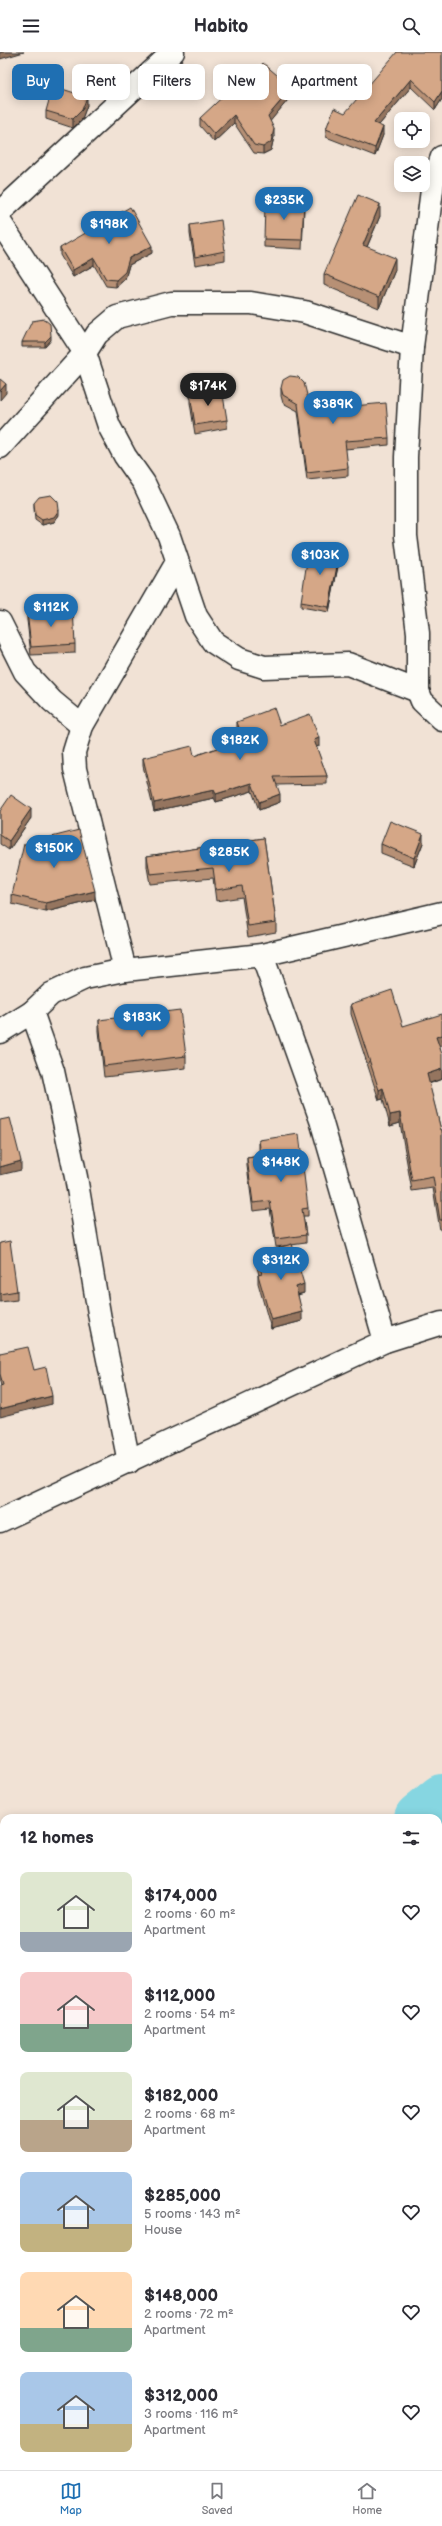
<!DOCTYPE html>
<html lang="en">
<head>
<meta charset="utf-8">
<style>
  :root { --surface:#fff; --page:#f7f7f7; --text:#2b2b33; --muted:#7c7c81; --line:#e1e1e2; --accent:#1f6fb2 }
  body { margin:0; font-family:"Balsamiq Sans",sans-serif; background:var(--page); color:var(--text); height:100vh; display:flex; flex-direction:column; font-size:15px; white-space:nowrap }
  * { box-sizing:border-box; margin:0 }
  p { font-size:13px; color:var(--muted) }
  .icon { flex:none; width:22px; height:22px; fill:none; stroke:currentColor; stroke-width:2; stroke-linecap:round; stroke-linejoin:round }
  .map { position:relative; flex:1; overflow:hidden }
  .panel { position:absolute; left:0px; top:1762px; width:442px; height:656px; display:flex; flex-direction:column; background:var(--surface); border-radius:12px 12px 0 0; box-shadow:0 2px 10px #0003 }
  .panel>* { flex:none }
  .hud { position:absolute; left:12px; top:12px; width:418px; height:36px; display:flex; gap:8px }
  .controls { position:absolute; left:394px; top:60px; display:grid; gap:8px }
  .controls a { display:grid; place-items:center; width:36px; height:36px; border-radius:8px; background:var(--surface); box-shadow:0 2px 10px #0003; font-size:20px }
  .price { position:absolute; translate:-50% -34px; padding:0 9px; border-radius:14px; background:var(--accent); color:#fff; font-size:13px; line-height:26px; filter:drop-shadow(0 1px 2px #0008) }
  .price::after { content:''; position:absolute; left:50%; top:24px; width:12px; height:9px; margin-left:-6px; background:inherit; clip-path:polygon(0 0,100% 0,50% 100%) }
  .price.current { background:#222; color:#fff }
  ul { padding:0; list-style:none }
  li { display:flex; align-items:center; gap:12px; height:100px; padding:0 20px }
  li span { display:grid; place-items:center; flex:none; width:112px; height:80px; border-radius:8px; color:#555 }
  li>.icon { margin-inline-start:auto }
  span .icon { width:48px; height:48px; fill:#fffc; stroke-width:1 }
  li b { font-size:17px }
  h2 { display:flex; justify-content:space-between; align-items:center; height:48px; padding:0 20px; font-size:17px }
  .pill { padding:0 14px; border-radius:8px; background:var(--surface); box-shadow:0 2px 10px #0003; font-size:14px; line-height:36px }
  .pill.current { background:var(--accent); color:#fff }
  header { display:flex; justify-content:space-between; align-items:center; height:52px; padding:0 20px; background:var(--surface); font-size:18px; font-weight:700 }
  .tab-bar { display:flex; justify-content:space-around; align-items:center; height:56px; border-top:1px solid var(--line); background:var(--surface); font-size:11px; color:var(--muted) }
  .tab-bar a { display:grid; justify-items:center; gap:2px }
  .tab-bar .current { color:var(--accent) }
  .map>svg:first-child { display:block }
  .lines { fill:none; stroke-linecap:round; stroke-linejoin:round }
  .river { stroke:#86d6e1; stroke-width:50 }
  .minor-casing { stroke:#2b2b2b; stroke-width:25 }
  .minor { stroke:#fdfcf7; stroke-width:22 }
  .wall { fill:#b79074; stroke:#2b2b2b }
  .shaded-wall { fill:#95755e; stroke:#2b2b2b }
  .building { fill:#d5a787; stroke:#2b2b2b }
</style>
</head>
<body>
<header><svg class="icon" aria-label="menu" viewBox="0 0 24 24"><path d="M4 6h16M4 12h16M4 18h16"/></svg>Habito<svg class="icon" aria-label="search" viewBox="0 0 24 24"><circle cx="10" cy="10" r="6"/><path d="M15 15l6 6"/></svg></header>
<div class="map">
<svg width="442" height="2418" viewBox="0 0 442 2418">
  <rect width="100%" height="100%" fill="#f1e2d5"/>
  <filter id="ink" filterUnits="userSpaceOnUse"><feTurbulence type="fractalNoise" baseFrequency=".025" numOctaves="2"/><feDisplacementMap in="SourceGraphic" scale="8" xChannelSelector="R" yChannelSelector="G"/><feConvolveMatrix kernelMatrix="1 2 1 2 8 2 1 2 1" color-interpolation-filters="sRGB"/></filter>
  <g filter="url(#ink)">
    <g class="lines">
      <g class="river">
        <polyline points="419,1766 442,1747"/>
        <polyline points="0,2149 4,2147"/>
      </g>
      <defs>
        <g id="minor">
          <polyline points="0,160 173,0"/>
          <polyline points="0,170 85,301 109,374 125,404 144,431 169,484 196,564 213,590 239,607 264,615 348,612 418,639"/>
          <polyline points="412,295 406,405 406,484 418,581 418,639 422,649 442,668"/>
          <polyline points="0,395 85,301 97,282 117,265 171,251 251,251 305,260 412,295 433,130 442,105"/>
          <polyline points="0,570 25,620 52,649 82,674"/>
          <polyline points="262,903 321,1068 385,1289"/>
          <polyline points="125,918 75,717 74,700 82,674 177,510"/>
          <polyline points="32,960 53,1019 76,1125 101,1273 129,1410"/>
          <polyline points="0,980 32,960 51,942 85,926 125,918 262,903 442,861"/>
          <polyline points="0,1469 385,1289 442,1271"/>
        </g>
      </defs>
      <use href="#minor" class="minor-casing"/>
      <use href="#minor" class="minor"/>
    </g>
    <g class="wall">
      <polygon points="442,0 442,47 435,58 411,35 379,73 383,83 375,104 326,85 326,77 345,61"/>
      <polygon points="292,43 270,69 274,85 271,98 263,102 254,101 234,71 214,90 200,74 200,66 235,44"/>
      <polygon points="87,53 82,67 73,76 46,67 46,59"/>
      <polygon points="304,158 302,197 264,195 264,187"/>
      <polygon points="380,164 367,195 395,218 379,256 324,233 324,222"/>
      <polygon points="190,173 225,199 225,208 195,213 190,182"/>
      <polygon points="60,196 152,201 129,213 125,227 116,235 106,234 94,213 73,225 60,203"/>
      <polygon points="51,288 45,295 22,295 22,290"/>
      <polygon points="281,336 308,347 353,354 389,386 389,393 345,397 348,416 348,424 307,428 298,359 283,351 281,344"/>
      <polygon points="190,342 227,368 227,376 195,382 190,351"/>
      <polygon points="34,451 59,463 54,470 42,473 35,468 34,456"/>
      <polygon points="340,504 329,560 301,555 301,550"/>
      <polygon points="27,560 75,592 75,601 31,603 27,568"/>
      <polygon points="237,670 280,673 319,694 316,695 327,724 327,732 276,733 280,750 259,758 252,739 216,750 214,746 154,759 143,714 143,706 194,704 241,688 237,678"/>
      <polygon points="0,759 31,766 9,798 0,792"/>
      <polygon points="264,786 276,870 276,880 248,885 242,845 216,849 213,826 150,832 147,815 147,804"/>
      <polygon points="423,791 414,814 381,801 381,792"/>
      <polygon points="12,843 95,848 46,860 12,852"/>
      <polygon points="351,952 403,974 440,995 442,1027 429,1032 441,1078 442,1078 442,1178 440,1178 433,1136 412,1139 400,1071 390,1074 383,1047 379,1048 351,962"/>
      <polygon points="99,968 186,1004 186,1016 104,1025 99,979"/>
      <polygon points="259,1088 308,1156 308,1164 303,1164 306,1183 306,1191 276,1195 270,1157 253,1159 247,1114 247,1106 260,1104 259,1096"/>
      <polygon points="0,1191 17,1239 17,1248 0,1250"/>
      <polygon points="256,1202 304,1241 298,1243 302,1269 271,1277 258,1231 258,1223 259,1223 256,1211"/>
      <polygon points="0,1301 34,1318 52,1352 1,1334 0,1330"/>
    </g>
    <g class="shaded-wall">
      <polygon points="0,0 24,0 0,7"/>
      <polygon points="411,27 411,35 374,79 374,71"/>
      <polygon points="292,36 292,43 268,72 268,64"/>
      <polygon points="442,39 442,47 435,58 435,50"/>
      <polygon points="87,45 87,53 82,67 73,76 73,67"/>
      <polygon points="234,63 234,71 214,90 214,82"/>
      <polygon points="383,75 383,83 375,104 375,96"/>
      <polygon points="274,77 274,85 271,98 263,102 263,95"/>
      <polygon points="380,152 380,164 363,204 363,193"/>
      <polygon points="152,194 152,201 129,213 125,227 116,235 116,228 129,206"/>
      <polygon points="94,206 94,213 73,225 73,218"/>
      <polygon points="395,206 395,218 379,256 379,245"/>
      <polygon points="51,284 51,288 45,295 45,290"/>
      <polygon points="6,332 6,341 0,348 0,339"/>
      <polygon points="59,458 59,463 54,470 42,473 42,468"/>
      <polygon points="340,499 340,504 329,560 329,555"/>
      <polygon points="319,686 319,694 314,696 314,688"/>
      <polygon points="252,731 252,739 216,750 216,742"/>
      <polygon points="214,738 214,746 154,759 154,751"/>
      <polygon points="280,742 280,750 259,758 259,750"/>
      <polygon points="31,757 31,766 9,798 9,789"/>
      <polygon points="423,782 423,791 414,814 414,806"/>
      <polygon points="95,839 95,848 46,860 46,851"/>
      <polygon points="442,983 442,994 436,996 436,985"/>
      <polygon points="442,1017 442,1027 427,1032 427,1022"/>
      <polygon points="383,1036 383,1047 379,1048 379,1038"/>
      <polygon points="400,1061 400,1071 390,1074 390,1063"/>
      <polygon points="21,1109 21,1118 0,1123 0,1115"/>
      <polygon points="304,1232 304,1241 296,1243 296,1235"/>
      <polygon points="302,1260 302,1269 271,1277 271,1268"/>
      <polygon points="52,1344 52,1352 0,1365 0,1357"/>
    </g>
    <g class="building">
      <polygon points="397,0 442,0 442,39 435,50 411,27 374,71 383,75 375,96 326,77 334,56 345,61"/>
      <polygon points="263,11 292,36 268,64 274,77 271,90 263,95 254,93 234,63 214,82 200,66 230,38 235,44"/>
      <polygon points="53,34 87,45 82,58 73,67 46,59"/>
      <polygon points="358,143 380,152 363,193 395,206 379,245 324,222"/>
      <polygon points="283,148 304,149 302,188 264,187 265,153 282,154"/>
      <polygon points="130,155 152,194 129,206 125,220 116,228 106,227 94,206 73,218 60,196"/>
      <polygon points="221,168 225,199 195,205 190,173"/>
      <polygon points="44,267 50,272 51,284 45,290 22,290 32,269"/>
      <polygon points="290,324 298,325 304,331 308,347 352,342 353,354 386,351 389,386 345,389 348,416 307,421 298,352 283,343 281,336 283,328"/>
      <polygon points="0,327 6,332 0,339"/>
      <polygon points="222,337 227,368 195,373 190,342"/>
      <polygon points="51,443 58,450 59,458 54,465 42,468 35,463 34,451 39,445"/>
      <polygon points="309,495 340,499 329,555 301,550"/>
      <polygon points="73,557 75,592 31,595 27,560"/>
      <polygon points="274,656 280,673 310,662 319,686 314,688 327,724 274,725 280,742 259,750 252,731 216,742 214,738 154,751 143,706 192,694 194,704 243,687 237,670"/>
      <polygon points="11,743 31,757 9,789 0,783 0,759"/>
      <polygon points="390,769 423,782 414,806 381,792"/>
      <polygon points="79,778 95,839 46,851 12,843 24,792"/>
      <polygon points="264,786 276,870 248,874 242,834 216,838 213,816 150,822 147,804"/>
      <polygon points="392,938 403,974 442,962 442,983 436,985 442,1002 442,1017 427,1022 441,1078 442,1078 442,1168 440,1168 433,1125 412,1129 400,1061 390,1063 383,1036 379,1038 351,952"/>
      <polygon points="180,958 186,1004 104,1014 99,968"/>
      <polygon points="10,1066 21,1109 0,1115 0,1068"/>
      <polygon points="299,1082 308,1156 302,1157 306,1183 276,1187 270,1149 253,1151 247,1106 261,1104 259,1088"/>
      <polygon points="10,1189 17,1239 0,1242 0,1191"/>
      <polygon points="292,1192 304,1232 296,1235 302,1260 271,1268 258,1223 262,1222 256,1202"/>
      <polygon points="28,1295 34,1318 46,1315 52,1344 0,1357 0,1334 3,1333 0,1322 0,1301"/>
    </g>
  </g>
</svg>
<div class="controls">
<a><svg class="icon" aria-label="locate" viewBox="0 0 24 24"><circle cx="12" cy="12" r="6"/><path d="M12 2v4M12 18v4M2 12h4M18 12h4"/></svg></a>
<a><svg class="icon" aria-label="layers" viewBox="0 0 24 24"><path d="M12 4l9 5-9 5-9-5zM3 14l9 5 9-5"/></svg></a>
</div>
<b class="price" style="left:284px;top:169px">$235K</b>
<b class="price" style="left:109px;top:193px">$198K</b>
<b class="price current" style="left:208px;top:355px">$174K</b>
<b class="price" style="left:333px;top:373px">$389K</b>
<b class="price" style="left:320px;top:524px">$103K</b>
<b class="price" style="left:51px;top:576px">$112K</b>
<b class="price" style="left:240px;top:709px">$182K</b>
<b class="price" style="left:54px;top:817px">$150K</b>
<b class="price" style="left:229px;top:821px">$285K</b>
<b class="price" style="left:142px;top:986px">$183K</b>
<b class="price" style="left:281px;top:1131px">$148K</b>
<b class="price" style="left:281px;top:1229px">$312K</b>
<div class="hud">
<a class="pill current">Buy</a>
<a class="pill">Rent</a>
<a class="pill">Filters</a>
<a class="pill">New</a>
<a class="pill">Apartment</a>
</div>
<section class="panel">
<h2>12 homes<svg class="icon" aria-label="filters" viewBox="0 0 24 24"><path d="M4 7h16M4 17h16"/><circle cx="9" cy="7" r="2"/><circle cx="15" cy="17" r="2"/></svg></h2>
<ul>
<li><span style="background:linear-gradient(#dfe7d0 75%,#9aa5b1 0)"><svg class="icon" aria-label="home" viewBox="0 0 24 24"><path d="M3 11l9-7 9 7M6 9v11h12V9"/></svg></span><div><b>$174,000</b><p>2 rooms · 60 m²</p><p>Apartment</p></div><svg class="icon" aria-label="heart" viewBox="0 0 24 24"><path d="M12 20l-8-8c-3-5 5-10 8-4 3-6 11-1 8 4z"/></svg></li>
<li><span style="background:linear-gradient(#f6c9c9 65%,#7fa58c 0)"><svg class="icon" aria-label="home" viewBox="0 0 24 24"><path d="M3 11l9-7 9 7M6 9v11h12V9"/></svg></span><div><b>$112,000</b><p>2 rooms · 54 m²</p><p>Apartment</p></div><svg class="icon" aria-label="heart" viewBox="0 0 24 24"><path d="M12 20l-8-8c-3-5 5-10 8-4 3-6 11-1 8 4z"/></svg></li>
<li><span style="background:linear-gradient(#dfe7d0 60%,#b9a48a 0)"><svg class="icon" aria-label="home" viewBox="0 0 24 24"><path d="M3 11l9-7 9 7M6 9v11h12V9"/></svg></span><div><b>$182,000</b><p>2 rooms · 68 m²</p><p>Apartment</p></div><svg class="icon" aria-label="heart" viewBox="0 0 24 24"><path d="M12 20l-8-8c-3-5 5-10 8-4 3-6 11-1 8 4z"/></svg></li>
<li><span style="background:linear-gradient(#a9c7e8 65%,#c2b280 0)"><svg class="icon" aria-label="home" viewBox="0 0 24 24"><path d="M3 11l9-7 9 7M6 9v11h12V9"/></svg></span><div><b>$285,000</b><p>5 rooms · 143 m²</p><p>House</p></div><svg class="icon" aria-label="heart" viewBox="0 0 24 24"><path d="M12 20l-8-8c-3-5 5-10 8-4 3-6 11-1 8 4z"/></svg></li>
<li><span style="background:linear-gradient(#ffd9b3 70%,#7fa58c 0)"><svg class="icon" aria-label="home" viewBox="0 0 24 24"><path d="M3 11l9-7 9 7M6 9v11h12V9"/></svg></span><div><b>$148,000</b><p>2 rooms · 72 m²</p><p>Apartment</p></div><svg class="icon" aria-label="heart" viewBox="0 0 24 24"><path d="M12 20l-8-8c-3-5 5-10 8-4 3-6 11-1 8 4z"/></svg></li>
<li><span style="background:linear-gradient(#a9c7e8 65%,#c2b280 0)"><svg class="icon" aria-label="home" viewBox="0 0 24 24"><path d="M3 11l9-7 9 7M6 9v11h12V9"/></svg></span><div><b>$312,000</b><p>3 rooms · 116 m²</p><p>Apartment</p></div><svg class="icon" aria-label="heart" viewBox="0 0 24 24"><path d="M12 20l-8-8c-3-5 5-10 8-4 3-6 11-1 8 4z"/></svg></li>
</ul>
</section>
</div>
<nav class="tab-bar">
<a class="current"><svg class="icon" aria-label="map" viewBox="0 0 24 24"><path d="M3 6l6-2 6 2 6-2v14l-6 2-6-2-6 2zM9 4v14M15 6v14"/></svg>Map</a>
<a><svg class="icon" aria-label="saved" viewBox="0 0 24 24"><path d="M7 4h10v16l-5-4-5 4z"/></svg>Saved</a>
<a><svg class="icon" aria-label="home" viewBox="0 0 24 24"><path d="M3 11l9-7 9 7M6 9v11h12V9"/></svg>Home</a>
</nav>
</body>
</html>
